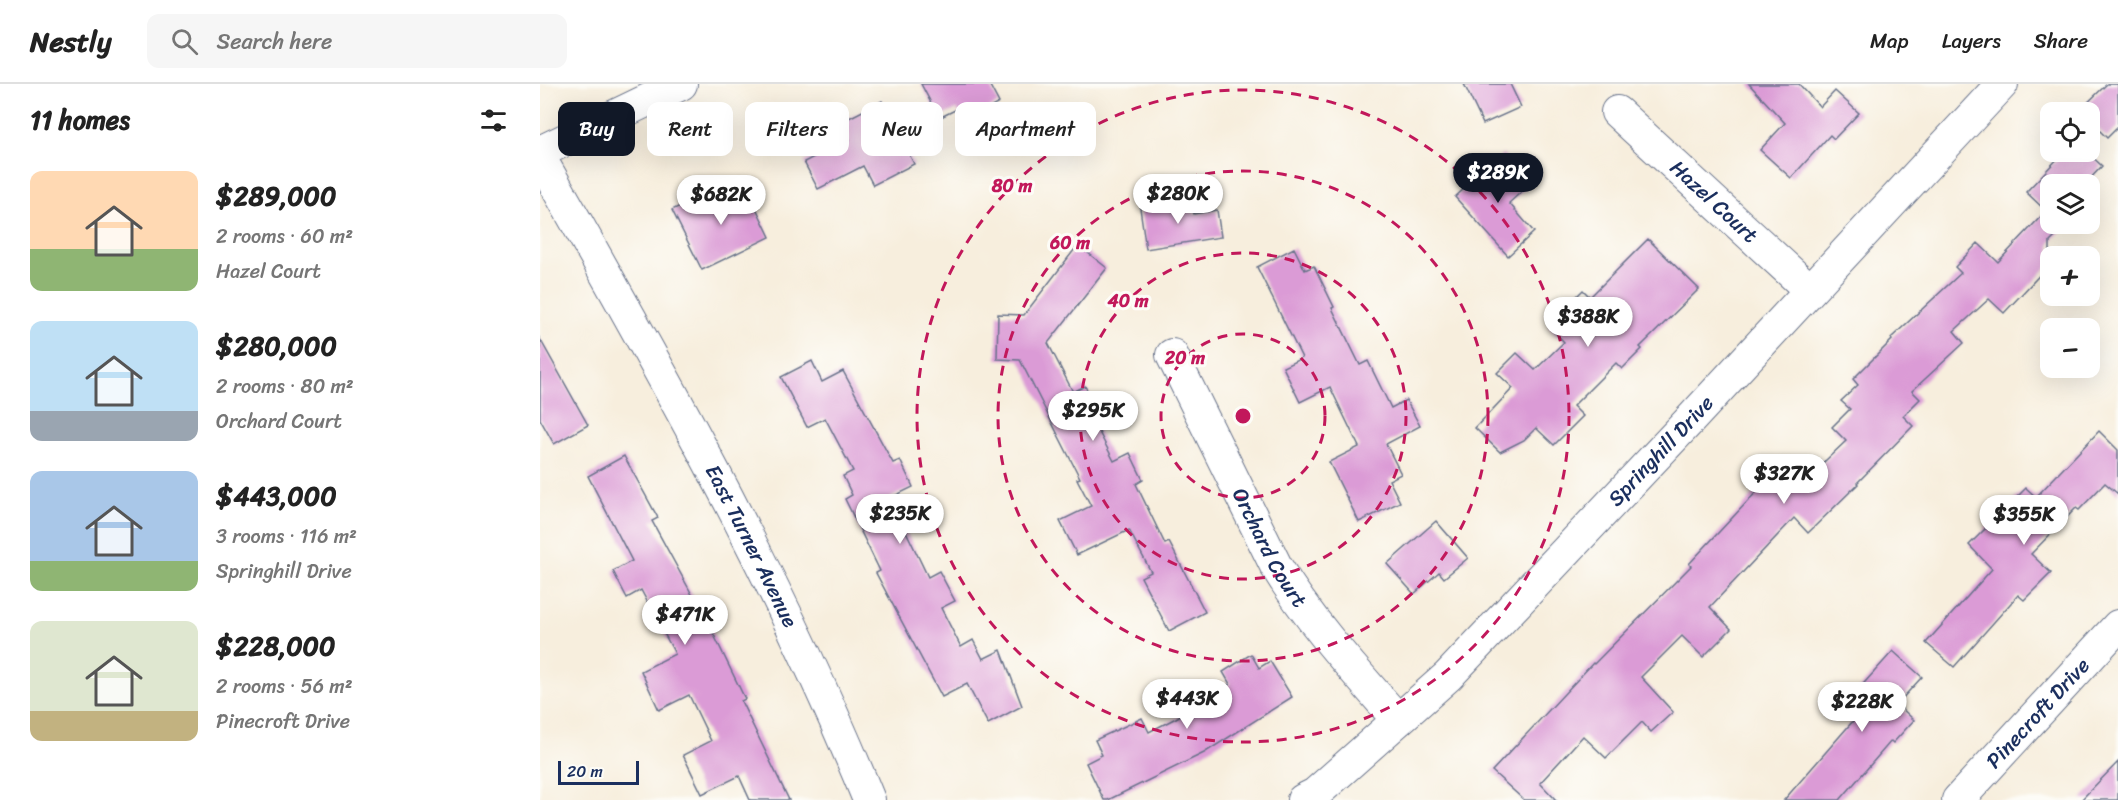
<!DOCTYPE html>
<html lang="en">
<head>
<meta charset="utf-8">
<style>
  :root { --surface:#fff; --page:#f6f6f6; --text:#222; --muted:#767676; --line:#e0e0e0; --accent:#111827 }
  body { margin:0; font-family:Sriracha,sans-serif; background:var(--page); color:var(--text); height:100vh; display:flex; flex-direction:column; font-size:22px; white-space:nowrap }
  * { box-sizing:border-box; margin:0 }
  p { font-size:20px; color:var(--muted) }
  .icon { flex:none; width:33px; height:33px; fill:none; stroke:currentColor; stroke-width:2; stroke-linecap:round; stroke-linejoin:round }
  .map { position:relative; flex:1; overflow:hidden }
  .panel { display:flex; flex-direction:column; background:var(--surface); width:540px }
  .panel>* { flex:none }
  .top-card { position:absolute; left:18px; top:18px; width:570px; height:54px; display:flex; gap:12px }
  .tools { position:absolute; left:1500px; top:18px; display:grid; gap:12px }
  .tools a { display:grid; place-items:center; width:60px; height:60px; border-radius:12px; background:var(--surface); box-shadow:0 6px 24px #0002; font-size:30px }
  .scale { position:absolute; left:18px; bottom:15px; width:81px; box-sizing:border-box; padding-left:6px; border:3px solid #1b2f5e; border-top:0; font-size:16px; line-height:21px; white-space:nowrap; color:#1b2f5e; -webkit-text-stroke:4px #fdfcf7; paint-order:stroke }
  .price { position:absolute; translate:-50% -51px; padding:0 14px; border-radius:21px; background:#fff; color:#222; font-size:20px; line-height:39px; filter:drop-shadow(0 2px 3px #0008) }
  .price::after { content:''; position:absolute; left:50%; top:36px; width:18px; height:14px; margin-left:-9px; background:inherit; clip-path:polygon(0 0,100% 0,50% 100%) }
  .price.current { background:var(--accent); color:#fff }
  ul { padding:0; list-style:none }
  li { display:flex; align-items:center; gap:18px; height:150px; padding:0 30px }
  li span { display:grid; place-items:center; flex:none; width:168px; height:120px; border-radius:12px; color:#555 }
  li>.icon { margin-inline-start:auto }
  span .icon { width:72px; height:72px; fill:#fffc; stroke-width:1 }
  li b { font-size:26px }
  h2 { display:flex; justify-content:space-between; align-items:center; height:72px; padding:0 30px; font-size:26px }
  .pill { padding:0 21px; border-radius:12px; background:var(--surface); box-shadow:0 6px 24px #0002; font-size:21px; line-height:54px }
  .pill.current { background:var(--accent); color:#fff }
  header { display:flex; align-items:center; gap:36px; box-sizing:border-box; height:84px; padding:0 30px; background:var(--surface); border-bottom:2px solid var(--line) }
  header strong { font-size:28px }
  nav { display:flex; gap:33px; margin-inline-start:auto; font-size:21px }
  .search { width:420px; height:54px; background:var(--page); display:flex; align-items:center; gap:15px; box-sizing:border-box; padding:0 21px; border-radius:12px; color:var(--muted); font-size:22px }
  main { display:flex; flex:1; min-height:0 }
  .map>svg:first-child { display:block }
  .building { fill:#db9bd6 }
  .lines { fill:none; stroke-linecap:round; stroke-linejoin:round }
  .minor-casing { stroke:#68728a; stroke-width:34 }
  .minor { stroke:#fff; stroke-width:32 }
  .ring { fill:none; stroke:#c2185b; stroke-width:3; stroke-dasharray:10 8 }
  .labels { text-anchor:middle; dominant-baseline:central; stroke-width:6; stroke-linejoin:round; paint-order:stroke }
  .street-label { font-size:21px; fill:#1b2f5e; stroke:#fdfcf7 }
  .centre { fill:#c2185b; stroke:#fdfcf7; stroke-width:3 }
  .ring-label { font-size:18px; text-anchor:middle; font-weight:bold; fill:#c2185b; stroke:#fdfcf7; stroke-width:6; stroke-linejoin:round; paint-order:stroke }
</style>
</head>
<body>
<header>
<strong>Nestly</strong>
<div class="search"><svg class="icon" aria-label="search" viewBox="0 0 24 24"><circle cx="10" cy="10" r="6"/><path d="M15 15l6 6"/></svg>Search here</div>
<nav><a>Map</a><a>Layers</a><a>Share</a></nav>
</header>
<main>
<section class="panel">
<h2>11 homes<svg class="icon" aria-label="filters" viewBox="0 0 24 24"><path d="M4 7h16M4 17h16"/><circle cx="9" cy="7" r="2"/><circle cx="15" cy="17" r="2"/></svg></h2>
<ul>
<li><span style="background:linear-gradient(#ffd9b3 65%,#8fb573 0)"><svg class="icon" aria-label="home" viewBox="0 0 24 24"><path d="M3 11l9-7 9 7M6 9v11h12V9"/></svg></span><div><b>$289,000</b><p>2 rooms · 60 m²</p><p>Hazel Court</p></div></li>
<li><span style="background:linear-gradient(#bfe0f5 75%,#9aa5b1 0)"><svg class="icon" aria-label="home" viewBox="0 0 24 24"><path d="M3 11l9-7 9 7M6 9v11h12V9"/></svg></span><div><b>$280,000</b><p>2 rooms · 80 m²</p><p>Orchard Court</p></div></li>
<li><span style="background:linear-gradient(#a9c7e8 75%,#8fb573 0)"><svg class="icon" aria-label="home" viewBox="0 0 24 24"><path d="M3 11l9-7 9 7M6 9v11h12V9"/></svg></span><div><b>$443,000</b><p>3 rooms · 116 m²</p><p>Springhill Drive</p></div></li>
<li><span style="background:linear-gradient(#dfe7d0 75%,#c2b280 0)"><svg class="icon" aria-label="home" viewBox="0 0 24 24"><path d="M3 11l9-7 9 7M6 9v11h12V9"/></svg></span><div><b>$228,000</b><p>2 rooms · 56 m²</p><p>Pinecroft Drive</p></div></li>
</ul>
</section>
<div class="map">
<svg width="1578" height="716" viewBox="0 0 1578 716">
  <rect width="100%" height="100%" fill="#fdfcf7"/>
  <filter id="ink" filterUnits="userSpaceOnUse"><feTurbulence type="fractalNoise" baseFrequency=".0167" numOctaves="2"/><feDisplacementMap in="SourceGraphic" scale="12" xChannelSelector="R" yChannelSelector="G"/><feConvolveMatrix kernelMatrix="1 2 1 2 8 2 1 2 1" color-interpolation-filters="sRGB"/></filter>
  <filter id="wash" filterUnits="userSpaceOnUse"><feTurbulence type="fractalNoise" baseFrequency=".008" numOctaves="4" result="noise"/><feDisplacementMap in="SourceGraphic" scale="24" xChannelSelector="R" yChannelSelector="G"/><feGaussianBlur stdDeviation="1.35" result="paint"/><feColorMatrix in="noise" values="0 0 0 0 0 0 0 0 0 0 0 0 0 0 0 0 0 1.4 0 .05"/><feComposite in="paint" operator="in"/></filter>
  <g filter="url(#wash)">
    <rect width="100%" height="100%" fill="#f7eedd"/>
    <g id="blocks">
      <g class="building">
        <polygon points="381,0 449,0 459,19 424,38 417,25 399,34"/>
        <polygon points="924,0 970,0 981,23 943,40"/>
        <polygon points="1209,0 1259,0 1280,23 1295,7 1319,29 1294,55 1290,51 1251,94 1220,66 1245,39"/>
        <polygon points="1567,0 1578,0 1578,43 1567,54 1550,37 1550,28 1539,27"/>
        <polygon points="342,17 374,80 333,101 323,82 278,105 264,78 309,55 301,38"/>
        <polygon points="1524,68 1547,68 1562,82 1545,100 1510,100 1510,140 1528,140 1510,158 1510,180 1464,229 1449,215 1414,247 1424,259 1372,307 1380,315 1363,332 1373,342 1317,399 1318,400 1268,449 1254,434 1170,523 1191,545 1163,573 1142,552 1101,593 1133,628 1111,648 1102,638 1066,674 1043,652 1000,699 1016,716 984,716 952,687 1053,579 1054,580 1151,482 1149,480 1222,402 1220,399 1243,376 1264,397 1306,357 1292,343 1310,325 1301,317 1318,301 1313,295 1352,256 1351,254 1421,189 1415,183 1438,159 1458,178 1506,127 1486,108"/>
        <polygon points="963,70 990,100 969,119 994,148 968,172 915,113"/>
        <polygon points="204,99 230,153 162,186 132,126 162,111 165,119"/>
        <polygon points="651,116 654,130 677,126 681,153 606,165 600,124"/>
        <polygon points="1108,155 1159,205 1100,263 1102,265 1082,285 1076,279 1033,322 1043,332 1014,361 996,344 984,356 960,368 935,344 973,304 957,289 977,269 995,286 1024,258 1008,241 1043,206 1050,213"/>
        <polygon points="538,161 567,184 508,259 533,308 545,302 556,324 548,327 574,377 590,369 603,396 596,400 625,460 629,458 665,528 629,547 601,493 611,488 589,446 537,471 520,437 551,422 537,395 540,394 480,276 457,275 458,230 484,231"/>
        <polygon points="754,164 765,186 774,182 794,223 792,224 820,281 828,277 851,324 866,316 880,342 846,360 861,390 849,396 860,418 819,438 789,378 819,363 790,303 760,318 743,283 762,274 717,183"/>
        <polygon points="0,255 48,341 14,360 0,335"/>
        <polygon points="272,277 282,298 303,287 353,379 360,376 373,403 350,414 388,493 399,487 415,517 401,524 421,563 433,556 443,575 461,566 482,622 448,640 427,600 402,613 336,489 340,487 305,415 312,411 303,392 313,387 285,334 267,343 241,293"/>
        <polygon points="1559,347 1578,366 1578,410 1565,399 1539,426 1536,424 1491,470 1511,489 1484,516 1478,511 1414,583 1386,559 1452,485 1429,461 1486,404 1496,413"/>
        <polygon points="84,372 118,434 112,437 174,551 205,615 201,617 249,716 210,716 199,692 162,710 143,671 171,657 149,611 119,626 101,587 135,570 101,506 87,514 73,487 92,477 48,392"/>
        <polygon points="896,437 928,474 904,494 899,488 874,510 847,480"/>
        <polygon points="1353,567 1382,593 1357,620 1374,636 1353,659 1351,657 1300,716 1244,716 1320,629 1307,618"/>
        <polygon points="711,570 719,584 730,577 752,613 664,669 568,716 564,716 546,679 562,671 555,656 602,634 609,648 636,634 690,600 683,588"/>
        <polygon points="1578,678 1578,716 1541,716"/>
      </g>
    </g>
  </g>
  <g filter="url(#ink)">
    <use href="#blocks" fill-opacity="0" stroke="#68728a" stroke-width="1.5"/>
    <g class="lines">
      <defs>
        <g id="minor">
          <path id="s1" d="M 1077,28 L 1270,206"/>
          <polyline points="0,68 141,0"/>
          <path id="s2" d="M 0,74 C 119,283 238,493 329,716"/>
          <path id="s3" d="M 632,271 L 736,482 C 770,538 815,587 858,636"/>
          <path id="s4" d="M 763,716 L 775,710 L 908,592 L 1150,336 L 1462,0"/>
          <path id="s5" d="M 1418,716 L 1578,542"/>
        </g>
      </defs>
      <use href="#minor" class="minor-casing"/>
      <use href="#minor" class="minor"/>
    </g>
  </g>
  <g class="ring">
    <circle cx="703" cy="332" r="82"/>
    <circle cx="703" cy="332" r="163"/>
    <circle cx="703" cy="332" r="245"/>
    <circle cx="703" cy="332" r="326"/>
  </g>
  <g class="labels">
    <g class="street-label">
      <text stroke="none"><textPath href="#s1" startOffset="132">Hazel Court</textPath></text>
      <text stroke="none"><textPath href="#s4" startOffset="501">Springhill Drive</textPath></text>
      <text stroke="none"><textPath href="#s2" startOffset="442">East Turner Avenue</textPath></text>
      <text stroke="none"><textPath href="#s3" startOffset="216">Orchard Court</textPath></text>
      <text stroke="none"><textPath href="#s5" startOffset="118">Pinecroft Drive</textPath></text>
    </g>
  </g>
  <circle cx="703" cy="332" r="9" class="centre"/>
  <g class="ring-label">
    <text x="472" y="108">80 m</text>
    <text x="530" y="165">60 m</text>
    <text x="588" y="223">40 m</text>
    <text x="645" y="280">20 m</text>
  </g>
</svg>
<div class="tools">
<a><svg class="icon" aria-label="locate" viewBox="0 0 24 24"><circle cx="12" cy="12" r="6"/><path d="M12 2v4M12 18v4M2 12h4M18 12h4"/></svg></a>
<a><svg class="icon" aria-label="layers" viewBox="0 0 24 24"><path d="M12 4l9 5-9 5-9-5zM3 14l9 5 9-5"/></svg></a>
<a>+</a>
<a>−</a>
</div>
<div class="scale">20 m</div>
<b class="price current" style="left:958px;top:120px">$289K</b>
<b class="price" style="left:638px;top:141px">$280K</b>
<b class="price" style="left:181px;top:142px">$682K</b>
<b class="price" style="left:1048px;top:264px">$388K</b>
<b class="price" style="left:553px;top:358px">$295K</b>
<b class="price" style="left:1244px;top:421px">$327K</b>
<b class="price" style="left:360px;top:461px">$235K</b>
<b class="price" style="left:1484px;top:462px">$355K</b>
<b class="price" style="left:145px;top:562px">$471K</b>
<b class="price" style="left:647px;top:646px">$443K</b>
<b class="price" style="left:1322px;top:649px">$228K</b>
<div class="top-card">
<a class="pill current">Buy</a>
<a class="pill">Rent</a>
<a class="pill">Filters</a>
<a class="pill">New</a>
<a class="pill">Apartment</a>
</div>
</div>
</main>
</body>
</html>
